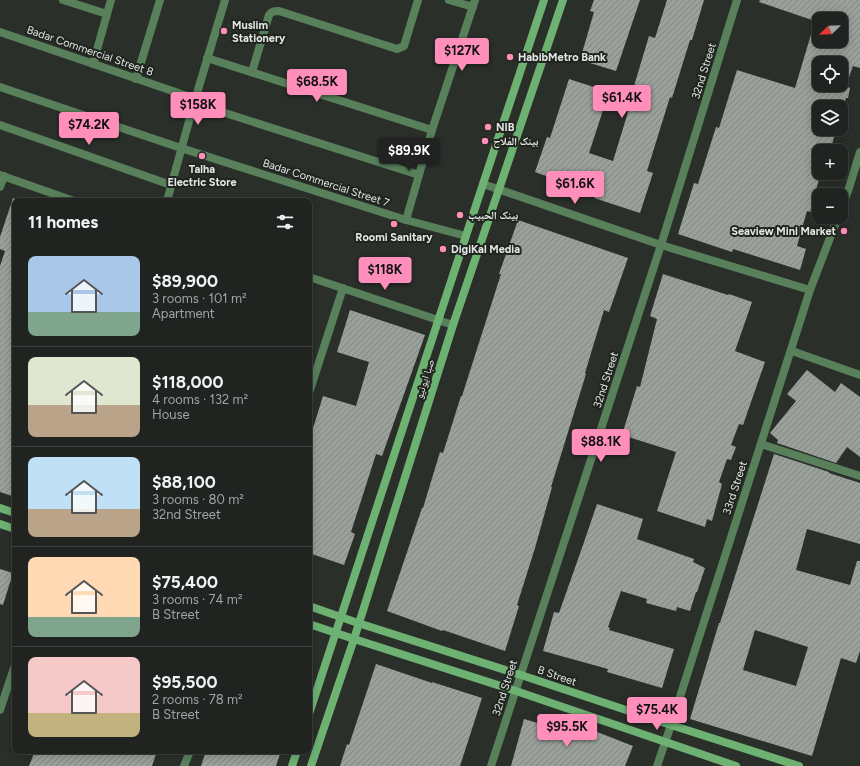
<!DOCTYPE html>
<html lang="en">
<head>
<meta charset="utf-8">
<style>
  :root { --surface:#202320; --page:#282b29; --text:#f1f3f6; --muted:#a2a4a5; --line:#3d403e; --accent:#ff8eba }
  body { margin:0; font-family:Figtree,"Noto Naskh Arabic",sans-serif; background:var(--page); color:var(--text); height:100vh; display:flex; flex-direction:column; font-size:15px; white-space:nowrap }
  * { box-sizing:border-box; margin:0 }
  p { font-size:13px; color:var(--muted) }
  .icon { flex:none; width:22px; height:22px; fill:none; stroke:currentColor; stroke-width:2; stroke-linecap:round; stroke-linejoin:round }
  .map { position:relative; flex:1; overflow:hidden }
  .side { position:absolute; left:12px; top:198px; width:300px; height:556px; display:flex; flex-direction:column; background:var(--surface); border-radius:8px; box-shadow:0 2px 10px #0003,0 0 0 1px var(--line) }
  .side>* { flex:none }
  .needle { width:26px; rotate:247deg }
  .controls { position:absolute; left:812px; top:12px; display:grid; gap:8px }
  .controls a { display:grid; place-items:center; width:36px; height:36px; border-radius:8px; background:var(--surface); box-shadow:0 2px 10px #0003,0 0 0 1px var(--line); font-size:20px }
  .price { position:absolute; translate:-50% -34px; padding:0 9px; border-radius:4px; background:var(--accent); color:#111; font-size:13px; line-height:26px; filter:drop-shadow(0 1px 2px #0008) }
  .price::after { content:''; position:absolute; left:50%; top:24px; width:12px; height:9px; margin-left:-6px; background:inherit; clip-path:polygon(0 0,100% 0,50% 100%) }
  .price.current { background:#222; color:#fff }
  ul { padding:0; list-style:none }
  li { display:flex; align-items:center; gap:12px; height:100px; padding:0 16px }
  li+li { border-top:1px solid var(--line) }
  li span { display:grid; place-items:center; flex:none; width:112px; height:80px; border-radius:8px; color:#555 }
  li>.icon { margin-inline-start:auto }
  span .icon { width:48px; height:48px; fill:#fffc; stroke-width:1 }
  li b { font-size:17px }
  h2 { display:flex; justify-content:space-between; align-items:center; height:48px; padding:0 16px; font-size:17px }
  .map>svg:first-child { display:block }
  .building { fill:url(#building-hatch); fill-rule:evenodd }
  .lines { fill:none; stroke-linecap:round; stroke-linejoin:round }
  .street { stroke:#58815b; stroke-width:8 }
  .secondary { stroke:#6db173; stroke-width:8 }
  .poi-dot { fill:#ff8eba; stroke:#202520; stroke-width:1.5 }
  .labels { text-anchor:middle; dominant-baseline:central; stroke-width:4; stroke-linejoin:round; paint-order:stroke }
  .poi-label { font-size:11px; font-weight:bold; fill:#e4e7e4; stroke:#202520; text-anchor:start }
  .street-label { font-size:11px; fill:#e4e7e4; stroke:#202520 }
</style>
</head>
<body>
<div class="map">
<svg width="860" height="766" viewBox="0 0 860 766">
  <defs>
    <pattern id="building-hatch" width="6" height="6" patternUnits="userSpaceOnUse"><rect width="6" height="6" fill="#9aa19a"/><path d="M-1 1l2-2M0 6l6-6M5 7l2-2" fill="none" stroke="#808580"/></pattern>
  </defs>
  <rect width="100%" height="100%" fill="#2a2f2a"/>
  <g class="building">
    <polygon points="594,0 640,0 616,71 580,60 594,12 590,11"/>
    <polygon points="667,0 704,0 692,40 690,40 672,98 670,97 647,171 653,173 640,213 594,198 595,194 535,172 547,137 550,138 569,79 609,92 589,153 613,161 636,86 634,86 649,36 655,38"/>
    <path d="M 760,0 L 860,0 L 860,68 L 853,66 L 846,86 L 850,88 L 848,98 L 846,98 L 843,107 L 819,107 L 819,129 L 835,134 L 830,151 L 819,151 L 819,173 L 821,173 L 816,190 L 818,190 L 810,212 L 807,211 L 797,246 L 806,249 L 800,270 L 733,249 L 732,252 L 678,234 L 694,183 L 698,184 L 716,127 L 719,128 L 737,70 L 795,88 L 815,21 L 759,2 ZM 819,19 L 841,19 L 841,41 L 819,41 ZM 819,63 L 841,63 L 841,85 L 819,85 Z"/>
    <polygon points="13,198 15,199 15,497 0,492 0,266 5,251 0,249 0,237"/>
    <polygon points="518,220 628,258 609,312 604,310 585,373 586,374 551,487 552,487 535,548 517,605 519,606 505,651 443,630 442,631 387,611 422,508 423,508 440,452 443,453 461,396 462,396 501,274 499,274"/>
    <polygon points="663,274 728,295 729,294 752,302 735,351 765,362 743,425 739,424 731,445 736,447 731,460 727,459 719,482 722,484 712,521 707,519 705,527 657,511 676,452 622,435 637,386 640,387 657,319 650,316"/>
    <polygon points="350,310 425,335 382,456 376,454 351,532 355,534 344,565 309,553 309,441 323,396 356,406 369,362 337,352"/>
    <polygon points="807,370 835,392 841,383 860,397 860,457 847,447 836,463 777,443 778,440 770,433 796,401 787,394"/>
    <path d="M 774,454 L 829,472 L 829,473 L 860,483 L 860,544 L 807,529 L 796,570 L 850,585 L 857,561 L 860,561 L 860,651 L 856,663 L 841,658 L 812,756 L 690,719 L 719,623 L 720,623 ZM 755,630 L 808,647 L 796,686 L 743,670 Z"/>
    <polygon points="597,504 643,519 637,539 694,559 693,562 705,568 697,592 696,592 690,611 677,607 676,611 646,603 647,599 621,591 608,627 610,628 609,630 674,649 662,688 607,672 608,669 543,651 554,612 559,613 583,545"/>
    <polygon points="0,569 13,573 3,605 0,604"/>
    <polygon points="376,664 432,683 432,682 482,698 460,766 340,766 347,744 349,745"/>
    <polygon points="524,719 584,737 587,728 633,746 625,766 511,766"/>
    <polygon points="35,751 157,751 152,766 29,766"/>
    <polygon points="206,751 281,751 276,766 201,766"/>
  </g>
  <g class="lines">
    <g class="street">
      <polyline points="63,0 107,14"/>
      <polyline points="449,0 473,7"/>
      <polyline points="0,32 196,99"/>
      <polyline points="207,58 432,130"/>
      <polyline points="93,64 111,0"/>
      <path d="M 252,72 L 269,15 C 272,11 274,11 279,11 L 397,49 L 404,46 L 418,0"/>
      <polyline points="136,79 160,0"/>
      <polyline points="0,87 181,148 406,220 466,236"/>
      <polyline points="194,103 419,175"/>
      <polyline points="0,125 171,185"/>
      <polyline points="0,175 74,201"/>
      <polyline points="483,184 661,245 810,290"/>
      <polyline points="0,187 4,176"/>
      <polyline points="167,201 194,103 225,0"/>
      <polyline points="841,209 849,188 860,152"/>
      <polyline points="406,220 432,130 475,0"/>
      <polyline points="309,277 453,325"/>
      <polyline points="792,351 860,375"/>
      <polyline points="309,393 343,288"/>
      <polyline points="761,444 860,476"/>
      <polyline points="0,710 15,665"/>
      <polyline points="184,766 190,751"/>
      <polyline points="491,766 661,245 737,0"/>
      <polyline points="657,766 671,725 810,290 838,217"/>
    </g>
    <g class="secondary">
      <polyline points="0,508 15,513"/>
      <polyline points="0,524 15,529"/>
      <polyline points="309,606 358,623 521,675 671,725 799,766"/>
      <polyline points="309,624 354,639 516,691 736,766"/>
      <polyline points="309,714 483,184 544,0"/>
      <polyline points="292,766 297,751"/>
      <polyline points="311,766 354,639 453,325 563,0"/>
    </g>
  </g>
  <g class="poi-dot">
    <circle cx="224" cy="31" r="4"/>
    <circle cx="510" cy="57" r="4"/>
    <circle cx="488" cy="127" r="4"/>
    <circle cx="485" cy="141" r="4"/>
    <circle cx="202" cy="156" r="4"/>
    <circle cx="460" cy="215" r="4"/>
    <circle cx="394" cy="224" r="4"/>
    <circle cx="844" cy="231" r="4"/>
    <circle cx="443" cy="249" r="4"/>
  </g>
  <g class="labels">
    <g class="poi-label">
      <text x="232" y="25">Muslim<tspan x="232" dy="13">Stationery</tspan></text>
      <text x="518" y="57">HabibMetro Bank</text>
      <text x="496" y="127">NIB</text>
      <text x="493" y="141">بینک الفلاح</text>
      <text x="202" y="169" text-anchor="middle">Talha<tspan x="202" dy="13">Electric Store</tspan></text>
      <text x="468" y="215">بينک الحبيب</text>
      <text x="836" y="231" text-anchor="end">Seaview Mini Market</text>
      <text x="394" y="237" text-anchor="middle">Roomi Sanitary</text>
      <text x="451" y="249">DigiKal Media</text>
    </g>
    <g class="street-label">
      <text transform="translate(90 51) rotate(19)">Badar Commercial Street 8</text>
      <text transform="translate(704 71) rotate(-73)">32nd Street</text>
      <text transform="translate(326 183) rotate(18)">Badar Commercial Street 7</text>
      <text transform="translate(425 379) rotate(-72)">صبا ایونیو</text>
      <text transform="translate(606 380) rotate(-72)">32nd Street</text>
      <text transform="translate(735 488) rotate(-72)">33rd Street</text>
      <text transform="translate(557 676) rotate(19)">B Street</text>
      <text transform="translate(505 688) rotate(-72)">32nd Street</text>
    </g>
  </g>
</svg>
<div class="controls">
<a><svg class="needle" viewBox="-14 -14 28 28"><path d="M0-13l5 13h-10z" fill="#e53935"/><path d="M0 13l5-13h-10z" fill="#a2a4a5"/></svg></a>
<a><svg class="icon" aria-label="locate" viewBox="0 0 24 24"><circle cx="12" cy="12" r="6"/><path d="M12 2v4M12 18v4M2 12h4M18 12h4"/></svg></a>
<a><svg class="icon" aria-label="layers" viewBox="0 0 24 24"><path d="M12 4l9 5-9 5-9-5zM3 14l9 5 9-5"/></svg></a>
<a>+</a>
<a>−</a>
</div>
<b class="price" style="left:462px;top:72px">$127K</b>
<b class="price" style="left:317px;top:103px">$68.5K</b>
<b class="price" style="left:622px;top:119px">$61.4K</b>
<b class="price" style="left:198px;top:126px">$158K</b>
<b class="price" style="left:89px;top:146px">$74.2K</b>
<b class="price current" style="left:409px;top:172px">$89.9K</b>
<b class="price" style="left:575px;top:205px">$61.6K</b>
<b class="price" style="left:385px;top:291px">$118K</b>
<b class="price" style="left:601px;top:463px">$88.1K</b>
<b class="price" style="left:657px;top:731px">$75.4K</b>
<b class="price" style="left:567px;top:748px">$95.5K</b>
<section class="side">
<h2>11 homes<svg class="icon" aria-label="filters" viewBox="0 0 24 24"><path d="M4 7h16M4 17h16"/><circle cx="9" cy="7" r="2"/><circle cx="15" cy="17" r="2"/></svg></h2>
<ul>
<li><span style="background:linear-gradient(#a9c7e8 70%,#7fa58c 0)"><svg class="icon" aria-label="home" viewBox="0 0 24 24"><path d="M3 11l9-7 9 7M6 9v11h12V9"/></svg></span><div><b>$89,900</b><p>3 rooms · 101 m²</p><p>Apartment</p></div></li>
<li><span style="background:linear-gradient(#dfe7d0 60%,#b9a48a 0)"><svg class="icon" aria-label="home" viewBox="0 0 24 24"><path d="M3 11l9-7 9 7M6 9v11h12V9"/></svg></span><div><b>$118,000</b><p>4 rooms · 132 m²</p><p>House</p></div></li>
<li><span style="background:linear-gradient(#bfe0f5 65%,#b9a48a 0)"><svg class="icon" aria-label="home" viewBox="0 0 24 24"><path d="M3 11l9-7 9 7M6 9v11h12V9"/></svg></span><div><b>$88,100</b><p>3 rooms · 80 m²</p><p>32nd Street</p></div></li>
<li><span style="background:linear-gradient(#ffd9b3 75%,#7fa58c 0)"><svg class="icon" aria-label="home" viewBox="0 0 24 24"><path d="M3 11l9-7 9 7M6 9v11h12V9"/></svg></span><div><b>$75,400</b><p>3 rooms · 74 m²</p><p>B Street</p></div></li>
<li><span style="background:linear-gradient(#f6c9c9 70%,#c2b280 0)"><svg class="icon" aria-label="home" viewBox="0 0 24 24"><path d="M3 11l9-7 9 7M6 9v11h12V9"/></svg></span><div><b>$95,500</b><p>2 rooms · 78 m²</p><p>B Street</p></div></li>
</ul>
</section>
</div>
</body>
</html>
